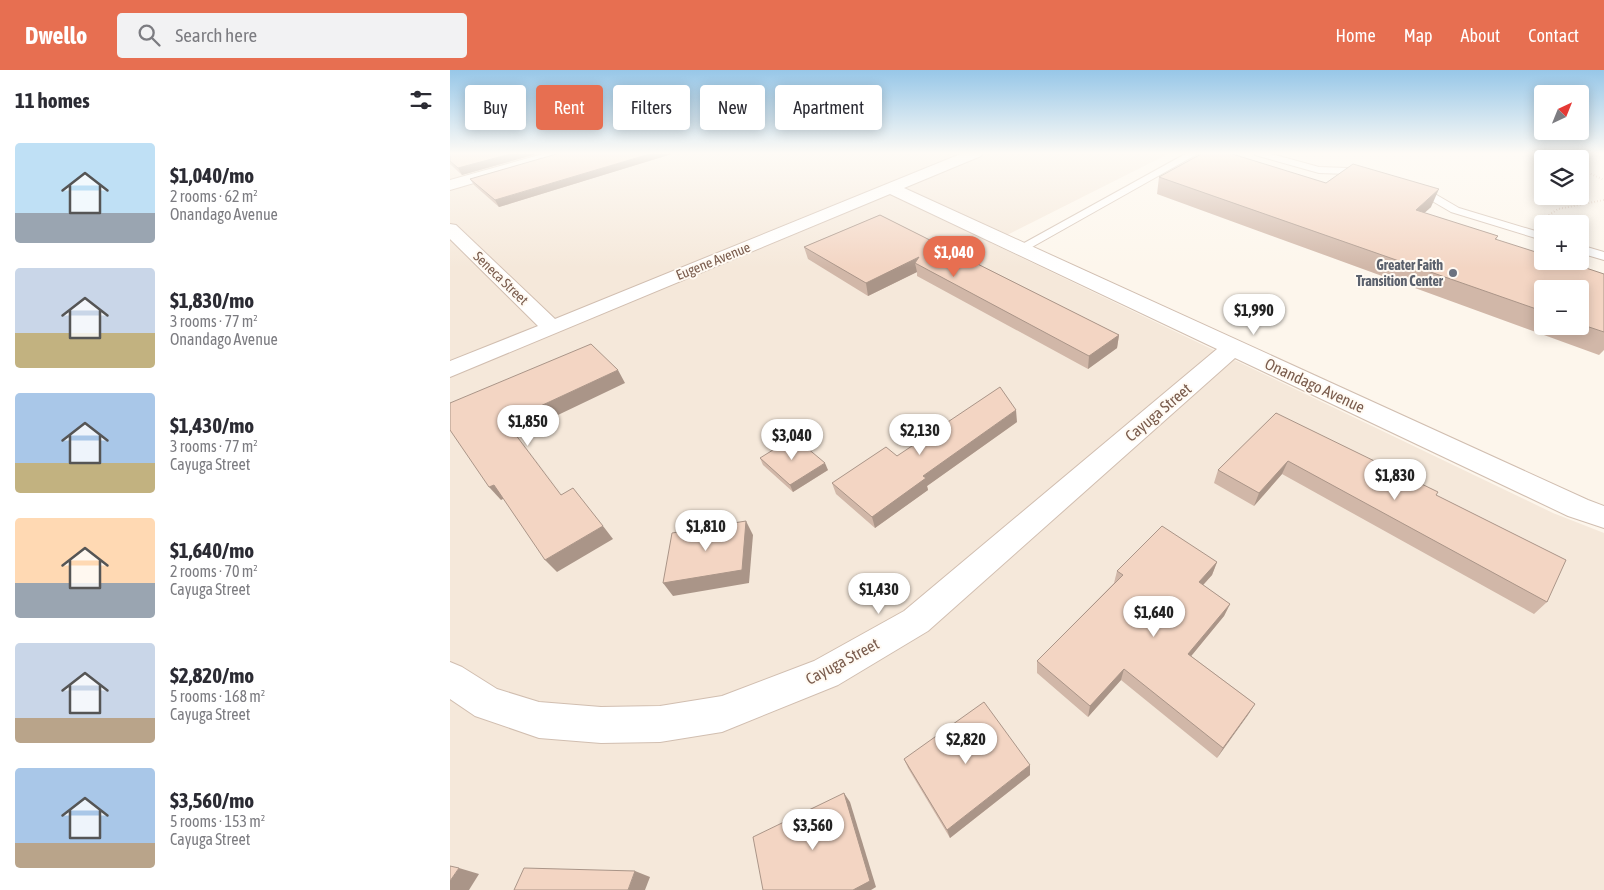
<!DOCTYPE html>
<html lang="en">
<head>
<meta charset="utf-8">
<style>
  :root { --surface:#fff; --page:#f2f2f3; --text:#2b2b33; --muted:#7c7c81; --accent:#e76f51 }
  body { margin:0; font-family:"Asap Condensed",sans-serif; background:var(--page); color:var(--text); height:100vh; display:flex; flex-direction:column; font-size:19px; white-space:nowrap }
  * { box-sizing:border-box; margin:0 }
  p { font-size:16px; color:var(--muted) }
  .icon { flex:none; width:28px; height:28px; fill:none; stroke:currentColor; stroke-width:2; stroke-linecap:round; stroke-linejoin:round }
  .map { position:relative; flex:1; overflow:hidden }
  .drawer { display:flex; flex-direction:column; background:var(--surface); width:450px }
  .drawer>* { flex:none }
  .guide { position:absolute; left:15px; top:15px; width:475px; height:45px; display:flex; gap:10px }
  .needle { width:32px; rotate:43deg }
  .controls { position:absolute; left:1084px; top:15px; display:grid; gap:10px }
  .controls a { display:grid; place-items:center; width:55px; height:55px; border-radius:5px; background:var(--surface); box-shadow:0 2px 12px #0003; font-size:25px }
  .price { position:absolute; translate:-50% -42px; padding:0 11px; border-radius:18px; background:#fff; color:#222; font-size:16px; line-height:32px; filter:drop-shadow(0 1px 2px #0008) }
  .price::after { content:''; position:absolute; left:50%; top:30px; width:15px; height:11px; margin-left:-8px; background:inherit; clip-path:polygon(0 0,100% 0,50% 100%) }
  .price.selected { background:var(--accent); color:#fff }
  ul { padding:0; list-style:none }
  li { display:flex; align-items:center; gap:15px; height:125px; padding:0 15px }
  li span { display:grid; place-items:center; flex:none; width:140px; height:100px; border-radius:5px; color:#555 }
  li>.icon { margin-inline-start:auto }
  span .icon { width:60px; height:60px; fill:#fffc; stroke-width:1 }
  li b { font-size:21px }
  h2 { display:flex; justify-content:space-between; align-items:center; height:60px; padding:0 15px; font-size:21px }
  .tag { padding:0 18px; border-radius:5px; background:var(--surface); box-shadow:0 2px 12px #0003; font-size:18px; line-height:45px }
  .tag.selected { background:var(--accent); color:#fff }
  header { display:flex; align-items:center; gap:30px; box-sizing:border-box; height:70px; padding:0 25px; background:var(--accent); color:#fff }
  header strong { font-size:24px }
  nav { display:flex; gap:28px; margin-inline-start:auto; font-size:18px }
  .search { width:350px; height:45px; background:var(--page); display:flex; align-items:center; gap:12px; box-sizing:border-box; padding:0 18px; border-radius:5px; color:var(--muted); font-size:19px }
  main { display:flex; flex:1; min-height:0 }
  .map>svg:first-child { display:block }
  .residential { fill:#f5e8da }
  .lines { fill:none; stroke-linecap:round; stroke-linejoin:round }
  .lane-casing { stroke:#d1beb0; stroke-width:2 }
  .street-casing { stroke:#d1beb0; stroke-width:2 }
  .path { stroke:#d9b8a5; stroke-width:2; stroke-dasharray:0.5 2.5; stroke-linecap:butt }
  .lane { fill:#fff; fill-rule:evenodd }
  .street { fill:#fff; fill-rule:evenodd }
  .wall { fill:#d1b7a8; fill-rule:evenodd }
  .shaded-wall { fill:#aa9588 }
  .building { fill:#f3d5c3; stroke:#aa9588 }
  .worship-dot { fill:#6b7280; stroke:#fffaf3; stroke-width:2 }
  .labels { text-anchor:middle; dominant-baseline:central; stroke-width:4; stroke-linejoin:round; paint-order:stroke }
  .far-street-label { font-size:14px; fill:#7a5c4d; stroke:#fffaf3 }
  .far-worship-label { font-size:14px; font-weight:bold; fill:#5b616d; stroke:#fffaf3; text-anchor:end }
  .street-label { font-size:16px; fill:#7a5c4d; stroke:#fffaf3 }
</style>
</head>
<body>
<header>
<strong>Dwello</strong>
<div class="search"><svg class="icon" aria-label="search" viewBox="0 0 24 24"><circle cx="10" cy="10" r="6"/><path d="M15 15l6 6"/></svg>Search here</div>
<nav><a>Home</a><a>Map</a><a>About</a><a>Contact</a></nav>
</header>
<main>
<section class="drawer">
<h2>11 homes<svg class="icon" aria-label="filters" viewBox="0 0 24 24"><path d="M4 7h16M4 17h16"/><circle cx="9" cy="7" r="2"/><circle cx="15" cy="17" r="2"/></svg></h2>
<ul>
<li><span style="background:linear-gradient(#bfe0f5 70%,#9aa5b1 0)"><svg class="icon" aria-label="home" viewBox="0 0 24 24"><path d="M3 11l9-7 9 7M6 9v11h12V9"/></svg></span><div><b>$1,040/mo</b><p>2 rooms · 62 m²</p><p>Onandago Avenue</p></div></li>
<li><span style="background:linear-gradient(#c9d6e8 65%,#c2b280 0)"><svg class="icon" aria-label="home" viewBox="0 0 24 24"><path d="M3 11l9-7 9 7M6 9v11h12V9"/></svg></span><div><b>$1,830/mo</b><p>3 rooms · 77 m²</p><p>Onandago Avenue</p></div></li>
<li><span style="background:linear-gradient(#a9c7e8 70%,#c2b280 0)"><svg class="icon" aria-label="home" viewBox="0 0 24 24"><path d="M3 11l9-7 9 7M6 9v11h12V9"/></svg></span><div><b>$1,430/mo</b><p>3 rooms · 77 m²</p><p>Cayuga Street</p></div></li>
<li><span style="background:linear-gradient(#ffd9b3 65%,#9aa5b1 0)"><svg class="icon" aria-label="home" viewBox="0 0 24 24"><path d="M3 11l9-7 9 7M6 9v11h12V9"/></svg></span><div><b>$1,640/mo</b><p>2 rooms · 70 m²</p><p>Cayuga Street</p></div></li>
<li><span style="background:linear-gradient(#c9d6e8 75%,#b9a48a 0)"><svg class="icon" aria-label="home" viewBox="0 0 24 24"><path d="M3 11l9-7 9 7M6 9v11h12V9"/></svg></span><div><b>$2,820/mo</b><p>5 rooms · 168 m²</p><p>Cayuga Street</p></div></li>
<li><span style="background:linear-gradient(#a9c7e8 75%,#b9a48a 0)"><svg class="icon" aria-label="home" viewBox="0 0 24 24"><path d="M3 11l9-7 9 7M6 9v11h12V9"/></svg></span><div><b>$3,560/mo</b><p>5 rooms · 153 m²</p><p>Cayuga Street</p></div></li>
</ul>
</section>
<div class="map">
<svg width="1154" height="820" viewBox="0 0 1154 820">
  <rect width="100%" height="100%" fill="#fdf6ec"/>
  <polygon class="residential" points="0,83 720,83 541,173 1103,443 1154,463 1154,820 0,820"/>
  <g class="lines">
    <defs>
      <g id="lane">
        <polygon points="737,83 749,83 575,181 571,182 565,178"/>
        <polygon points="803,83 818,83 869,97 898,98 921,104 922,106 917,109 898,104 869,103 805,85"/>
        <polygon points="963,116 985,124 1009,138 1092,163 1092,170 1001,142 977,128 959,121 958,119"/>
        <polygon points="1130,175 1154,182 1154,190 1130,183"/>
      </g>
      <g id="street">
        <polygon points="96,83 119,83 117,86 0,120 0,110"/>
        <polygon points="513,83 533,83 531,86 454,118 1138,430 1154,436 1154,458 1118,446 785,288 478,561 388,615 272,662 210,672 151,673 89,668 25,646 0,629 0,592 12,597 47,619 89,632 151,637 210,636 272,626 364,591 454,541 767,279 440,124 0,307 0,291 88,256 0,169 0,154 6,155 105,249"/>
      </g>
    </defs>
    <use href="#lane" class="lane-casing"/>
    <use href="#street" class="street-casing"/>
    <g class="path">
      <polyline points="1091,83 1105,89"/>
      <polyline points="1130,99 1154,110"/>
      <polyline points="1099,145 1108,139 1154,130"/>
    </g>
    <use href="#lane" class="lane"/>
    <use href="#street" class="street"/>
  </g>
  <g class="wall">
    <polygon points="0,83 90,83 12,105 0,94"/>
    <polygon points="110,83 225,83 49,137 24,115 20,109"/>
    <path d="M 709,107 L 876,113 L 981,137 L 974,143 L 1048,166 L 1046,170 L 1154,204 L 1154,280 L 1149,285 L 707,124 ZM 1092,219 L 1130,219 L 1130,256 L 1092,256 Z"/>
    <polygon points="430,145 669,265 667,278 638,299 467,206 467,202 418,226 358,189 354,177"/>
    <polygon points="826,343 1097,532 1084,544 832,404 804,436 764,413 768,400"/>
    <polygon points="567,352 477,416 478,420 425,458 386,424 382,413 447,386"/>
    <polygon points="310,388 378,400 343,422 313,395"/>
    <polygon points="767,492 762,505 753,515 780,534 774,546 741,586 805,634 767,688 671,610 638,647 587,603 587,591 664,513 667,501"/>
    <polygon points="454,689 580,695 580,705 500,768 458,698"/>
  </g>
  <g class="shaded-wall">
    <polygon points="64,83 90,83 12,105 8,98"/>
    <polygon points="203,83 225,83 49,137 45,130"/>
    <polygon points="989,119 981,137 958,158 966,140"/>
    <polygon points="469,187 465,193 467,202 418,226 416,213"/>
    <polygon points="669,265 667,278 638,299 639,286"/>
    <polygon points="168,300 175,313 66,365 122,437 56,352"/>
    <polygon points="566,340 567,352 477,416 478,420 425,458 422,447 473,406"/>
    <polygon points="838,391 832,404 804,436 809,423"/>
    <polygon points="375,393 378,400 343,422 340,415"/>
    <polygon points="44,415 55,428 51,430 39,417"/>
    <polygon points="296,451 303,465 299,513 223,526 213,513"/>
    <polygon points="153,456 163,469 107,502 95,490"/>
    <polygon points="767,492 762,505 744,525 749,512"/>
    <polygon points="780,534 774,546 733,596 738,584"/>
    <polygon points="674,599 671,610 638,647 640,636"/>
    <polygon points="805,634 798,645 767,688 773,678"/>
    <polygon points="580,695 580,705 500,768 497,760"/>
    <polygon points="394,723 400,732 426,817 421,820 403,820"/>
    <polygon points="9,798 29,804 19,820 0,820 0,811"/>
    <polygon points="185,801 200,807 195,820 178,820"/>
  </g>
  <g class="building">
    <polygon points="0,83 64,83 8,98 0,91"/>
    <polygon points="110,83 203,83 45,130 20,109"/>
    <polygon points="753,83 779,83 876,113 903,94 989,119 966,140 1048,166 1045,169 1092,184 1092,191 1115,191 1154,204 1154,262 1130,254 1130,219 1092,219 1092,241 709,107"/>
    <polygon points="430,145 669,265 639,286 465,193 469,187 416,213 354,177"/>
    <polygon points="141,274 168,300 56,352 111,425 123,418 153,456 95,490 44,415 39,417 0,360 0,333"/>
    <polygon points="550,317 566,340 473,406 476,408 422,447 382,413 436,377 447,386"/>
    <polygon points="826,343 988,422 986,425 1116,490 1097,532 838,391 809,423 768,400"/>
    <polygon points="344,367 375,393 340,415 310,388"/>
    <polygon points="296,451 292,500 213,513 222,463"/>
    <polygon points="712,456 767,492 749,512 780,534 738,584 805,634 773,678 674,599 640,636 587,591 673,505 667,501"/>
    <polygon points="534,632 580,695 497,760 454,689"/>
    <polygon points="394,723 420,811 403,820 313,820 303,767"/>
    <polygon points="0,796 9,798 0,811"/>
    <polygon points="74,798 185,801 178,820 64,820"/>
  </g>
  <linearGradient id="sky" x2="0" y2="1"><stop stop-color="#97c7e8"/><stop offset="0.42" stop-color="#fefbf6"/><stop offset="1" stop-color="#fefbf6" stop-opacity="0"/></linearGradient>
  <rect width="1154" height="198" fill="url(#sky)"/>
  <circle class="worship-dot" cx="1003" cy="203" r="5"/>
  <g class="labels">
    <g class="far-street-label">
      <text transform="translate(263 191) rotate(-22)">Eugene Avenue</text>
      <text transform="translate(51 208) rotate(44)">Seneca Street</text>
    </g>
    <g class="far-worship-label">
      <text x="993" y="195">Greater Faith<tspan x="993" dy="16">Transition Center</tspan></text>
    </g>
    <g class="street-label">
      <text transform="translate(865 315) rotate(25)">Onandago Avenue</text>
      <text transform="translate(708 342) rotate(-40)">Cayuga Street</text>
      <text transform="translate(392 591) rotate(-28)">Cayuga Street</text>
    </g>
  </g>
</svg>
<div class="controls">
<a><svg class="needle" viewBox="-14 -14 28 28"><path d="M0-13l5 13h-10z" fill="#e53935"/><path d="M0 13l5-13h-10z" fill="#7c7c81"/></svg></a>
<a><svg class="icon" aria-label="layers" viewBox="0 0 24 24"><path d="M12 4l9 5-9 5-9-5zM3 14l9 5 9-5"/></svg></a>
<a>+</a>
<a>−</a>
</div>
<b class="price selected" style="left:504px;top:208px">$1,040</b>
<b class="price" style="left:804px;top:266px">$1,990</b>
<b class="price" style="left:78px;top:377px">$1,850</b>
<b class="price" style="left:470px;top:386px">$2,130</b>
<b class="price" style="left:342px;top:391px">$3,040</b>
<b class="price" style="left:945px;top:431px">$1,830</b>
<b class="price" style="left:256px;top:482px">$1,810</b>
<b class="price" style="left:429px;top:545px">$1,430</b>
<b class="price" style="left:704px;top:568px">$1,640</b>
<b class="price" style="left:516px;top:695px">$2,820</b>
<b class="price" style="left:363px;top:781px">$3,560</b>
<div class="guide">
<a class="tag">Buy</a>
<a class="tag selected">Rent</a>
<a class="tag">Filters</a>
<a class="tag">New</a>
<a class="tag">Apartment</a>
</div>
</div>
</main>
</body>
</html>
